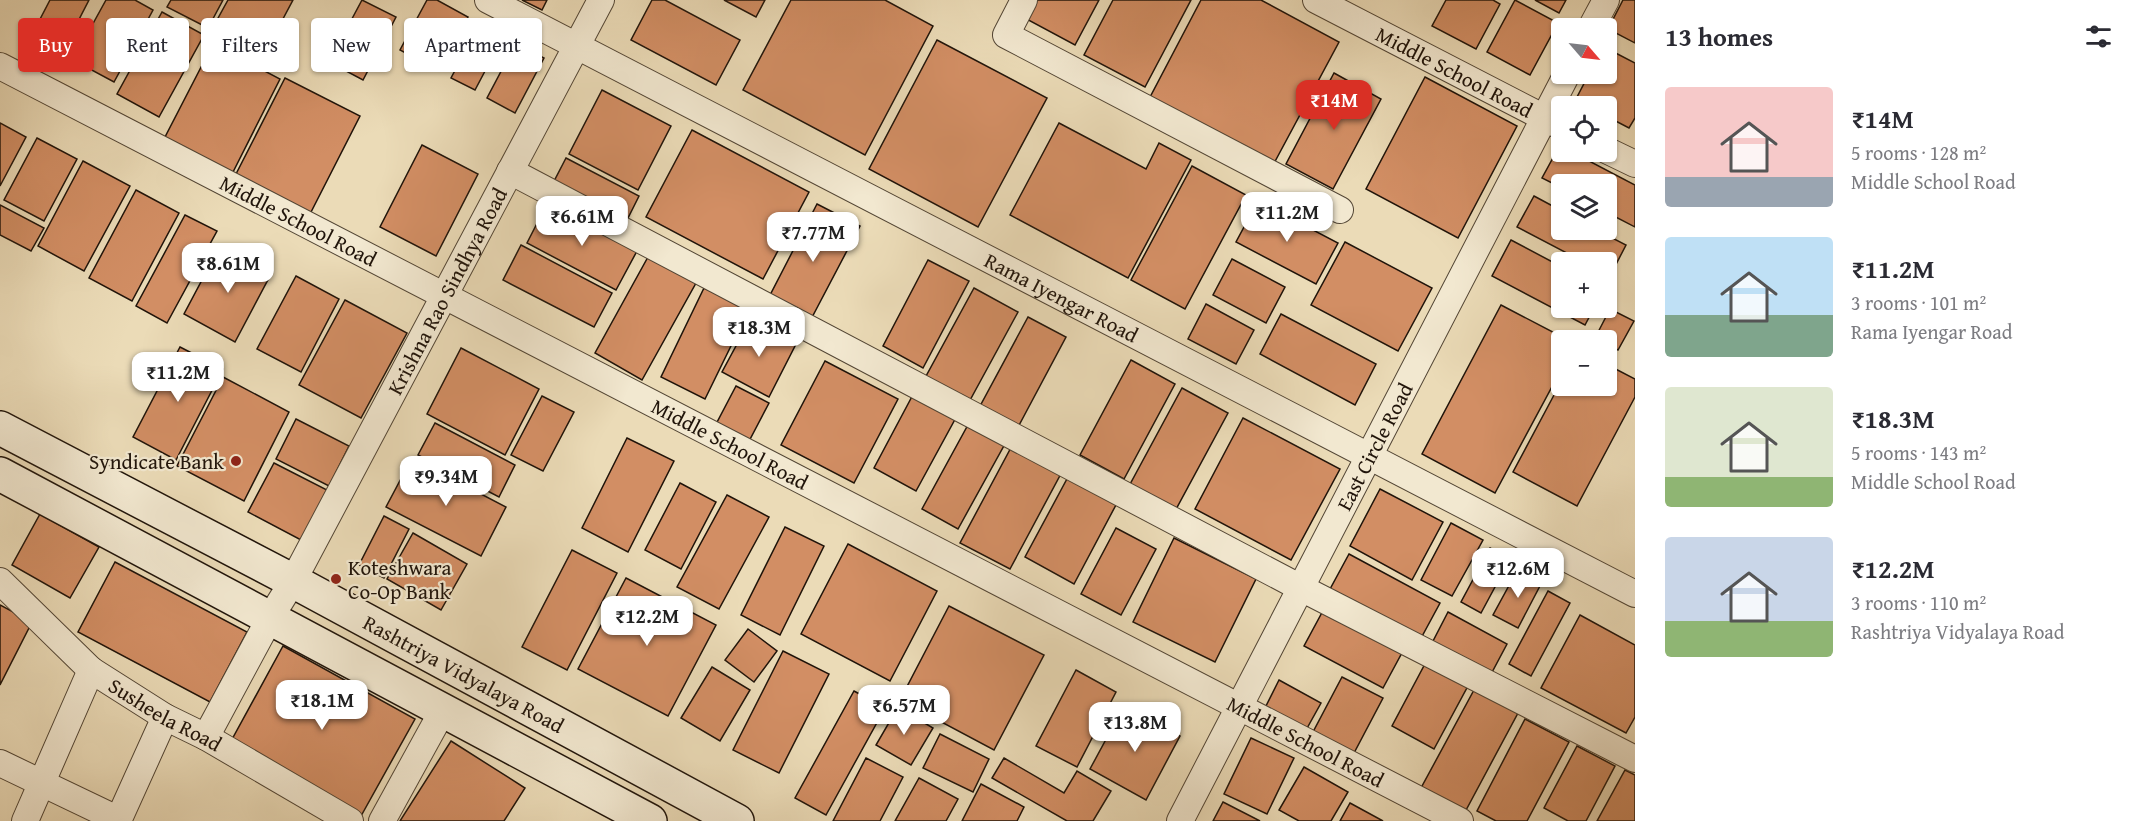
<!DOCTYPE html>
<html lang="en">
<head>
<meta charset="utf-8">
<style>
  :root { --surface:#fff; --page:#f7f7f7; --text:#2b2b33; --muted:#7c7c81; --accent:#d93025 }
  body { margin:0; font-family:"Gentium Book Plus",serif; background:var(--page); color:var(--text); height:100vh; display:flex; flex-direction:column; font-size:22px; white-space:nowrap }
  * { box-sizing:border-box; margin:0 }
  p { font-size:20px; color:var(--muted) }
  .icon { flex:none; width:33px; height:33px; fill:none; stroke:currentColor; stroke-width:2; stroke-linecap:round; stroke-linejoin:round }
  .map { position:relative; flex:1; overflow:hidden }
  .panel { display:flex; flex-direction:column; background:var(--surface); width:510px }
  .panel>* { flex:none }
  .guide { position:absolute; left:18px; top:18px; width:570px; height:54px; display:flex; gap:12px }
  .needle { width:39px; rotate:118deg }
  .fabs { position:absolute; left:1551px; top:18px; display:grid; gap:12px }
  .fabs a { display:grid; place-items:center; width:66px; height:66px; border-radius:6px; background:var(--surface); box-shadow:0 2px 4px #0004; font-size:30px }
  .price { position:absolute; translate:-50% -51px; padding:0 14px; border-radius:12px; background:#fff; color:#222; font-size:20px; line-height:39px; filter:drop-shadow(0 2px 3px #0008) }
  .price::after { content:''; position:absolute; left:50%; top:36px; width:18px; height:14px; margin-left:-9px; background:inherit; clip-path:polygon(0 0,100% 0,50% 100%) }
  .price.selected { background:var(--accent); color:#fff }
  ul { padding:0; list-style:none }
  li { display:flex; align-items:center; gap:18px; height:150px; padding:0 30px }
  li span { display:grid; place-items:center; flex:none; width:168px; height:120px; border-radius:6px; color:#555 }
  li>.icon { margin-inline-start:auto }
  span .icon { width:72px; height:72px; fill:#fffc; stroke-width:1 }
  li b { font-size:26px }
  h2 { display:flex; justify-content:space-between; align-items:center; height:72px; padding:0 30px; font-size:26px }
  .chip { padding:0 21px; border-radius:6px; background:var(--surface); box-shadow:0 2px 4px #0004; font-size:21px; line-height:54px }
  .chip.selected { background:var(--accent); color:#fff }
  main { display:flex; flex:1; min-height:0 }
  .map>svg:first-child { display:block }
  .building { fill:#d28e64; stroke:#20140a; stroke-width:1.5 }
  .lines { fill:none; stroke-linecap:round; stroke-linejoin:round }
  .minor-casing { stroke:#534635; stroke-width:28 }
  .secondary-casing { stroke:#20140a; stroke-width:36 }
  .minor { stroke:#f2e8d0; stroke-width:26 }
  .secondary { stroke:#f2e8d0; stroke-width:33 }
  .poi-dot { fill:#8f2418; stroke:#f2e8d0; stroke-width:2 }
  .labels { text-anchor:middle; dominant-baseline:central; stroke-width:4.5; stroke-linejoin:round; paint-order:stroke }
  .street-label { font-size:21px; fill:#20140a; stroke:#f2e8d0 }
  .poi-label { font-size:21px; fill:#20140a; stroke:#f2e8d0; text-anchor:end }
</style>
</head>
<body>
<main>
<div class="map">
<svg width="1635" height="821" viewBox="0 0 1635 821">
  <rect width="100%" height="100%" fill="#ebdbb7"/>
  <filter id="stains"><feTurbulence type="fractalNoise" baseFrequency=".00333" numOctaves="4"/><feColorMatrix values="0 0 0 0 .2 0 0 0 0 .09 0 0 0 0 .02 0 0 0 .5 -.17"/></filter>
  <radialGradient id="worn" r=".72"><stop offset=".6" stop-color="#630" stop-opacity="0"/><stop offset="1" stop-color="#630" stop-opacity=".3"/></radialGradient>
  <g class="building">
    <polygon points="50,0 89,0 55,66 24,50"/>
    <polygon points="106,0 135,0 153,10 114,82 73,60"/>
    <polygon points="171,0 223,0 208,28 167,7"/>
    <polygon points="228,0 293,0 268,47 217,20"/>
    <polygon points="362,0 396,17 363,80 329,62"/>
    <polygon points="427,0 437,0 468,17 439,71 400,50"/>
    <polygon points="522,0 547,0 542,10"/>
    <polygon points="652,0 665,0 740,40 716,85 631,40"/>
    <polygon points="724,0 765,0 756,17"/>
    <polygon points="791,0 885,0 933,26 865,155 743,90"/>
    <polygon points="1027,0 1099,0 1075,45 1019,15"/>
    <polygon points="1113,0 1191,0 1145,87 1084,55"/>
    <polygon points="1201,0 1261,0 1339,42 1272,167 1148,101"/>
    <polygon points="1446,0 1493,0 1500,4 1476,49 1432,26"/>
    <polygon points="1515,0 1558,23 1530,75 1487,52"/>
    <polygon points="1535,0 1566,0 1559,13"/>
    <polygon points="1623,0 1635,0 1635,43 1608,29"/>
    <polygon points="162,12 204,35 159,117 117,94"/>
    <polygon points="481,22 504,35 475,90 451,78"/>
    <polygon points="937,40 1047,98 978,227 869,169"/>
    <polygon points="516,43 544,58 515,113 487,98"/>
    <polygon points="213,44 280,79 232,174 164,139"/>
    <polygon points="1606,48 1635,63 1635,118 1629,128 1606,116 1606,106 1589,106 1576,99 1589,74 1606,74"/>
    <polygon points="1334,73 1381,99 1333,189 1286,164"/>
    <polygon points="1425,77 1517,126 1458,238 1366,189"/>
    <polygon points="285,78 360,116 310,214 235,176"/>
    <polygon points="602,90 671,126 638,190 569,154"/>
    <polygon points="0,123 26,137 0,186"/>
    <polygon points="1059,123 1146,169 1159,143 1191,160 1128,278 1010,215"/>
    <polygon points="692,130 809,192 763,279 646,217"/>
    <polygon points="37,138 77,159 44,221 4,200"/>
    <polygon points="422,145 478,174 436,256 380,227"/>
    <polygon points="1560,145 1562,146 1562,152 1572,152 1635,185 1635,227 1606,212 1606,184 1562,184 1562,188 1542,178"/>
    <polygon points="566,158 639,196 624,226 550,189"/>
    <polygon points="83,161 130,186 84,271 38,246"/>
    <polygon points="1192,166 1246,195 1185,309 1131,280"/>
    <polygon points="136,190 179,213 132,301 89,278"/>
    <polygon points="1534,196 1562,211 1562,230 1597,230 1626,245 1610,276 1606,274 1606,262 1584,262 1517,227"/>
    <polygon points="1258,201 1338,243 1316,284 1236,242"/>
    <polygon points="547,204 637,251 616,290 527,243"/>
    <polygon points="817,204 860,226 809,323 767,301"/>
    <polygon points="0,205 44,228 31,251 0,235"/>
    <polygon points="185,215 217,231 167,323 136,306"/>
    <polygon points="1511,240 1562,267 1562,308 1594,308 1585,325 1492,276"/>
    <polygon points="1345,242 1432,288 1398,351 1311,305"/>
    <polygon points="521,245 612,293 594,327 503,280"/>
    <polygon points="220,246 271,274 235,342 184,314"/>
    <polygon points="648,257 696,283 642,380 595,353"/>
    <polygon points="1232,259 1285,287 1266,323 1213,295"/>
    <polygon points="928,260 969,281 923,368 883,346"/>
    <polygon points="296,276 339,299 301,372 257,349"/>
    <polygon points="704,288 749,309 705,399 661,377"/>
    <polygon points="974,288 1018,312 969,402 925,378"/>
    <polygon points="345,300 407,333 361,418 299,385"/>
    <polygon points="1206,304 1254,330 1236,364 1188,339"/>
    <polygon points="1501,305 1568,340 1562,340 1562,368 1495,493 1422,454"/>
    <polygon points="1610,309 1634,321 1618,350 1606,344 1606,340 1600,340 1595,338"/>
    <polygon points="1281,314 1376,364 1355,405 1260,354"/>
    <polygon points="1028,317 1066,337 1017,429 979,408"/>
    <polygon points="750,320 796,344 769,397 722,372"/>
    <polygon points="180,347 223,369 176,460 133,437"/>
    <polygon points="461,348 539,389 505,455 427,414"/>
    <polygon points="1131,360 1175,384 1124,479 1080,455"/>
    <polygon points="825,361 898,399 854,483 781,445"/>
    <polygon points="1606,364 1635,379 1635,397 1577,506 1513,472 1562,380 1562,386 1606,386"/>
    <polygon points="223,377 289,412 244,501 177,466"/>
    <polygon points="736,386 769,403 747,445 714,428"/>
    <polygon points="1182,388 1228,413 1174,513 1128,488"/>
    <polygon points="916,389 959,412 916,491 874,468"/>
    <polygon points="542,396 574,412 543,471 511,455"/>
    <polygon points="1243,418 1340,469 1291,560 1195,509"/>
    <polygon points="296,419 349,446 329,486 276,459"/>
    <polygon points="435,423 515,465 499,497 418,455"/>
    <polygon points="969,423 1006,442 958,529 922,509"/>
    <polygon points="627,438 674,461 628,552 582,528"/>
    <polygon points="1014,442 1064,468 1010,569 960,543"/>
    <polygon points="412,458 506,507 481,556 386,507"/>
    <polygon points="274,463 327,490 301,540 248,512"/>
    <polygon points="1068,477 1117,503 1074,584 1025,557"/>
    <polygon points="680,483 716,502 681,569 645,550"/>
    <polygon points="1380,489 1443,522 1412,580 1350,546"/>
    <polygon points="727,495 769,517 719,609 677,587"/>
    <polygon points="40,514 99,547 70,598 12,565"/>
    <polygon points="384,516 409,529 384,578 359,565"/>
    <polygon points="1451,523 1483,540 1452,596 1421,580"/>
    <polygon points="785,527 824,546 780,635 741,615"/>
    <polygon points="1116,528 1156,549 1121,615 1081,594"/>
    <polygon points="413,533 467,564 441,610 387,579"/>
    <polygon points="1174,538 1256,579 1215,662 1133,622"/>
    <polygon points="848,544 937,591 890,681 801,634"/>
    <polygon points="1490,548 1510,559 1481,613 1461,602"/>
    <polygon points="572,550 617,573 567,670 522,647"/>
    <polygon points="1349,554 1440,603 1420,640 1329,591"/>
    <polygon points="115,562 247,632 210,702 78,632"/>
    <polygon points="1518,569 1542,582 1518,628 1493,615"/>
    <polygon points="626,578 716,625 668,716 578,669"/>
    <polygon points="1548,591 1570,603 1531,676 1509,664"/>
    <polygon points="0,605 32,622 0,685"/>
    <polygon points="949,606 1044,655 994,750 900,700"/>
    <polygon points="1325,607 1404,649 1383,688 1304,646"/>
    <polygon points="1448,612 1507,644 1490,676 1431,645"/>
    <polygon points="1580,615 1635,645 1635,717 1626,733 1541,688"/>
    <polygon points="748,629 777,651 754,682 725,660"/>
    <polygon points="283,646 415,719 361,816 230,743"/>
    <polygon points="783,651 829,674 779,773 733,750"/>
    <polygon points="1426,662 1469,684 1434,749 1392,726"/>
    <polygon points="712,667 750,690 720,741 681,718"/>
    <polygon points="1076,670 1116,692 1077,767 1036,746"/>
    <polygon points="1342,677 1383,698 1354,753 1313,732"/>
    <polygon points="1279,680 1321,703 1306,730 1265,708"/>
    <polygon points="1474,690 1518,713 1465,812 1421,788"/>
    <polygon points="854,691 885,708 826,815 795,798"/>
    <polygon points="1124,706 1180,736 1146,800 1090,769"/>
    <polygon points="898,707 933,728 911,765 876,745"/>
    <polygon points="1525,719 1569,742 1527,821 1496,821 1477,811"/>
    <polygon points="940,734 989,759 973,792 923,768"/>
    <polygon points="1251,738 1294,758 1267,814 1224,794"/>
    <polygon points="451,741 525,788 504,821 400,821"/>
    <polygon points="1577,746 1615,766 1586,821 1568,821 1544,808"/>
    <polygon points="866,758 903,777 880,821 833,821"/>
    <polygon points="1004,758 1064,793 1077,771 1111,791 1093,821 1067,821 992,778"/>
    <polygon points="1304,767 1348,792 1331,821 1299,821 1279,810"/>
    <polygon points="1625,770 1635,775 1635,821 1597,821"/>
    <polygon points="919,778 958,799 946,821 895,821"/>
    <polygon points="981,784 1024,807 1017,821 962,821"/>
    <polygon points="1223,802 1260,821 1213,821"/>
    <polygon points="1350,803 1383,821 1340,821"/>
  </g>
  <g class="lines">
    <defs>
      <g id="minor">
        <path id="s1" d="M 488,0 L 1635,594"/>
        <polyline points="1024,0 1006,35 1340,210"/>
        <path id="s2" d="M 1316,0 L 1562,127"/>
        <polyline points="1591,28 1606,0"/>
        <path id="s3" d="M 0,66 L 1460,821"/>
        <polyline points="1606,150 1635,164"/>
        <polyline points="510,171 1301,588 1635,759"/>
        <path id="s4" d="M 0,581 L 91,670 L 165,717 L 206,737 L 350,821"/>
        <path id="s5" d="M 206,737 L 270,618 L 293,581 L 601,0"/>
        <polyline points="0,763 119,820"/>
        <polyline points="25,821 91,670"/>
        <polyline points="118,821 165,717"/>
        <polyline points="382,821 443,710"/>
        <path id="s6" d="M 1180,821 L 1567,74"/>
      </g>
      <g id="secondary">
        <path id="s7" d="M 0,428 L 293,581 L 737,821"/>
        <polyline points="0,474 650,821"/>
      </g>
    </defs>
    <use href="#minor" class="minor-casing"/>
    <use href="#secondary" class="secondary-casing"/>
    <use href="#minor" class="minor"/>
    <use href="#secondary" class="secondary"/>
  </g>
  <g class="poi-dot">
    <circle cx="236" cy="461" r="6"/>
    <circle cx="336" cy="579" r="6"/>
  </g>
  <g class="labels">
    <g class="street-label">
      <text stroke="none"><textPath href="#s2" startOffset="156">Middle School Road</textPath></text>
      <text stroke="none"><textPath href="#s3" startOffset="336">Middle School Road</textPath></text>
      <text stroke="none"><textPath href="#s5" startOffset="507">Krishna Rao Sindhya Road</textPath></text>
      <text stroke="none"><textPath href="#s1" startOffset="646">Rama Iyengar Road</textPath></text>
      <text stroke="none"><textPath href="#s3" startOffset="822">Middle School Road</textPath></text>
      <text stroke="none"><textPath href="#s6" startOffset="422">East Circle Road</textPath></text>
      <text stroke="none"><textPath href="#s7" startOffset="525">Rashtriya Vidyalaya Road</textPath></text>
      <text stroke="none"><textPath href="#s4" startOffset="214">Susheela Road</textPath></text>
      <text stroke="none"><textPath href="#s3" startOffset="1470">Middle School Road</textPath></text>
    </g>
    <g class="poi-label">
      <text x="224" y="461">Syndicate Bank</text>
      <text x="348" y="567" text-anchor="start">Koteshwara<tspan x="348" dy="24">Co-Op Bank</tspan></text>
    </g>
  </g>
  <rect width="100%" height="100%" filter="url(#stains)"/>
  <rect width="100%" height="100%" fill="url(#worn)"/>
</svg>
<div class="fabs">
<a><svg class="needle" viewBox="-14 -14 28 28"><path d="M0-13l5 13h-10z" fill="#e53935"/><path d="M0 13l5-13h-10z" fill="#7c7c81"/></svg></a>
<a><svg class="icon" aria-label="locate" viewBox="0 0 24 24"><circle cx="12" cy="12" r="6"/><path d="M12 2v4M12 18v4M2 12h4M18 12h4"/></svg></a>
<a><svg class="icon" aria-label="layers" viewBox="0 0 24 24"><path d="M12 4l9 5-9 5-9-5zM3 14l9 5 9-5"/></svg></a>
<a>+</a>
<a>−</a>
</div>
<b class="price selected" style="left:1334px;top:131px">₹14M</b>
<b class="price" style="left:1287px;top:243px">₹11.2M</b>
<b class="price" style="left:582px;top:247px">₹6.61M</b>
<b class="price" style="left:813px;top:263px">₹7.77M</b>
<b class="price" style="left:228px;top:294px">₹8.61M</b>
<b class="price" style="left:759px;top:358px">₹18.3M</b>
<b class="price" style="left:178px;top:403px">₹11.2M</b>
<b class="price" style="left:446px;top:507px">₹9.34M</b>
<b class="price" style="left:1518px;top:599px">₹12.6M</b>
<b class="price" style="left:647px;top:647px">₹12.2M</b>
<b class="price" style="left:322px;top:731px">₹18.1M</b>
<b class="price" style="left:904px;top:736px">₹6.57M</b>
<b class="price" style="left:1135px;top:753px">₹13.8M</b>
<div class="guide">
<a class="chip selected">Buy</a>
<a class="chip">Rent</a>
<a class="chip">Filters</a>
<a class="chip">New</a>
<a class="chip">Apartment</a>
</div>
</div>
<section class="panel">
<h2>13 homes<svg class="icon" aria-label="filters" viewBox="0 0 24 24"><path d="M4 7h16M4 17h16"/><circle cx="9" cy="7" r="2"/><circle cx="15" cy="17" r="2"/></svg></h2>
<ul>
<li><span style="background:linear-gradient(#f6c9c9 75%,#9aa5b1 0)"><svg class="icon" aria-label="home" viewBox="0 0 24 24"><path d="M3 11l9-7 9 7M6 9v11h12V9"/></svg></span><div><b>₹14M</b><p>5 rooms · 128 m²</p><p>Middle School Road</p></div></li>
<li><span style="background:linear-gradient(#bfe0f5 65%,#7fa58c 0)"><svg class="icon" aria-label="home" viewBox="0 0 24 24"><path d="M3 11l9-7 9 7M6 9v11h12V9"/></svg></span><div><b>₹11.2M</b><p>3 rooms · 101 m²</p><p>Rama Iyengar Road</p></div></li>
<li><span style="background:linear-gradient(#dfe7d0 75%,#8fb573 0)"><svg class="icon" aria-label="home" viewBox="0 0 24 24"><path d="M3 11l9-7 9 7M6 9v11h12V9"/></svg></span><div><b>₹18.3M</b><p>5 rooms · 143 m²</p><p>Middle School Road</p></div></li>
<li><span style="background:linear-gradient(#c9d6e8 70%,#8fb573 0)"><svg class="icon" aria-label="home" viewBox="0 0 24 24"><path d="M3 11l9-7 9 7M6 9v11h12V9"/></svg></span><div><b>₹12.2M</b><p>3 rooms · 110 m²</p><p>Rashtriya Vidyalaya Road</p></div></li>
</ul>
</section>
</main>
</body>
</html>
